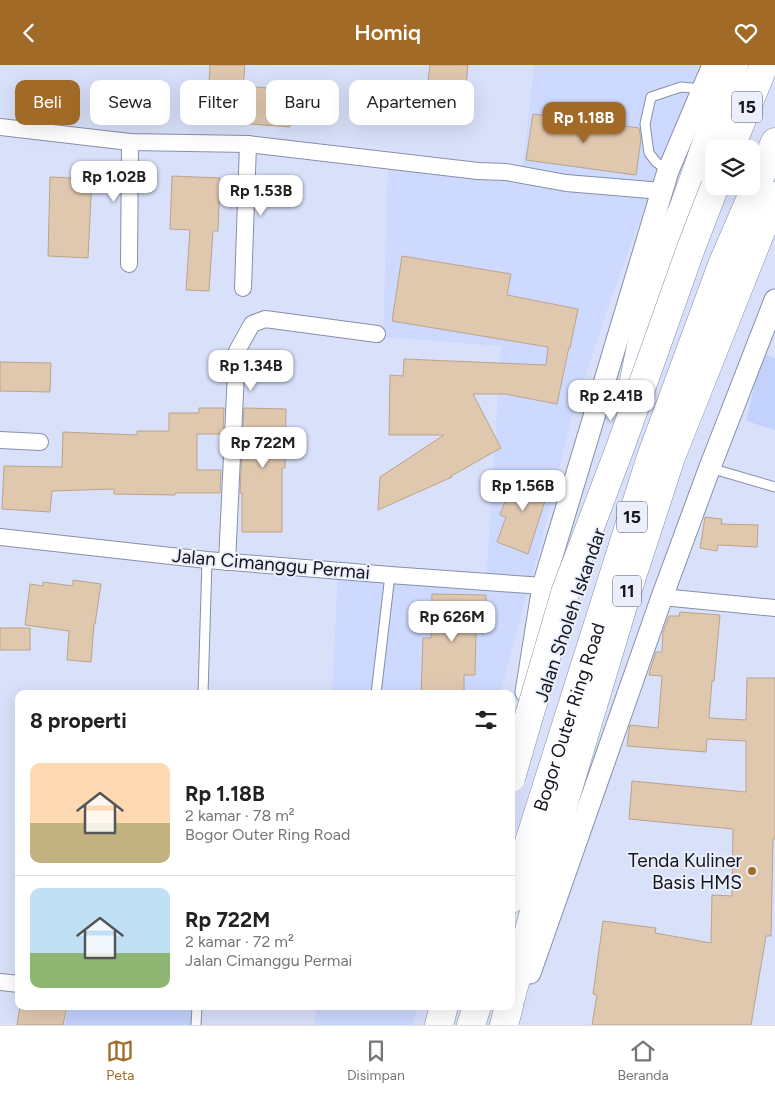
<!DOCTYPE html>
<html lang="id">
<head>
<meta charset="utf-8">
<style>
  :root { --surface:#fff; --page:#f6f6f6; --text:#222; --muted:#767676; --line:#e0e0e0; --accent:#a16a26 }
  body { margin:0; font-family:Figtree,sans-serif; background:var(--page); color:var(--text); height:100vh; display:flex; flex-direction:column; font-size:19px; white-space:nowrap }
  * { box-sizing:border-box; margin:0 }
  p { font-size:16px; color:var(--muted) }
  .icon { flex:none; width:28px; height:28px; fill:none; stroke:currentColor; stroke-width:2; stroke-linecap:round; stroke-linejoin:round }
  .map { position:relative; flex:1; overflow:hidden }
  .drawer { position:absolute; left:15px; top:625px; width:500px; height:320px; display:flex; flex-direction:column; background:var(--surface); border-radius:10px; box-shadow:0 5px 20px #0002 }
  .drawer>* { flex:none }
  .banner { position:absolute; left:15px; top:15px; width:500px; height:45px; display:flex; gap:10px }
  .buttons { position:absolute; left:705px; top:75px; display:grid; gap:10px }
  .buttons a { display:grid; place-items:center; width:55px; height:55px; border-radius:10px; background:var(--surface); box-shadow:0 5px 20px #0002; font-size:25px }
  .price { position:absolute; translate:-50% -42px; padding:0 11px; border-radius:10px; background:#fff; color:#222; font-size:16px; line-height:32px; filter:drop-shadow(0 1px 2px #0008) }
  .price::after { content:''; position:absolute; left:50%; top:30px; width:15px; height:11px; margin-left:-8px; background:inherit; clip-path:polygon(0 0,100% 0,50% 100%) }
  .price.selected { background:var(--accent); color:#fff }
  ul { padding:0; list-style:none }
  li { display:flex; align-items:center; gap:15px; height:125px; padding:0 15px }
  li+li { border-top:1px solid var(--line) }
  li span { display:grid; place-items:center; flex:none; width:140px; height:100px; border-radius:10px; color:#555 }
  li>.icon { margin-inline-start:auto }
  span .icon { width:60px; height:60px; fill:#fffc; stroke-width:1 }
  li b { font-size:21px }
  h2 { display:flex; justify-content:space-between; align-items:center; height:60px; padding:0 15px; font-size:21px }
  .pill { padding:0 18px; border-radius:10px; background:var(--surface); box-shadow:0 5px 20px #0002; font-size:18px; line-height:45px }
  .pill.selected { background:var(--accent); color:#fff }
  header { display:flex; justify-content:space-between; align-items:center; height:65px; padding:0 15px; background:var(--accent); color:#fff; font-size:22px; font-weight:600 }
  .menu { display:flex; justify-content:space-around; align-items:center; height:70px; border-top:1px solid var(--line); background:var(--surface); font-size:14px; color:var(--muted) }
  .menu a { display:grid; justify-items:center; gap:2px }
  .menu .selected { color:var(--accent) }
  .map>svg:first-child { display:block }
  .built { fill:#cdd9ff }
  .grass { fill:#c3d1fd }
  .building { fill:#e0c8af; stroke:#bba38b }
  .lines { fill:none; stroke-linecap:round; stroke-linejoin:round }
  .service-casing { stroke:#868fab; stroke-width:11 }
  .minor-casing { stroke:#868fab; stroke-width:18 }
  .tertiary-casing { stroke:#868fab; stroke-width:23 }
  .trunk-casing { stroke:#868fab; stroke-width:29 }
  .motorway-casing { stroke:#868fab; stroke-width:29 }
  .service { stroke:#fff; stroke-width:9 }
  .minor { stroke:#fff; stroke-width:16 }
  .tertiary { stroke:#fff; stroke-width:21 }
  .trunk { stroke:#fff; stroke-width:28 }
  .motorway { stroke:#fff; stroke-width:28 }
  .motorway-bridge-casing { stroke:#868fab; stroke-width:29; stroke-linecap:butt }
  .motorway-bridge { stroke:#fff; stroke-width:28 }
  .poi-dot { fill:#a16a26; stroke:#eaeffb; stroke-width:2 }
  .labels { text-anchor:middle; dominant-baseline:central; stroke-width:4; stroke-linejoin:round; paint-order:stroke }
  .shield { fill:#eaeffb; stroke:#545762; stroke-width:1 }
  .shield-label { font-size:18px; font-weight:bold; fill:#131620 }
  .street-label { font-size:19px; fill:#131620; stroke:#eaeffb }
  .poi-label { font-size:19px; fill:#131620; stroke:#eaeffb; text-anchor:end }
</style>
</head>
<body>
<header><svg class="icon" aria-label="back" viewBox="0 0 24 24"><path d="M15 5l-7 7 7 7"/></svg>Homiq<svg class="icon" aria-label="heart" viewBox="0 0 24 24"><path d="M12 20l-8-8c-3-5 5-10 8-4 3-6 11-1 8 4z"/></svg></header>
<div class="map">
<svg width="775" height="960" viewBox="0 0 775 960">
  <rect width="100%" height="100%" fill="#d9e1fa"/>
  <g class="built">
    <polygon points="534,0 704,0 656,112 605,250 571,356 540,482 500,629 332,629 338,507 486,516 501,281 383,272 388,103 521,118"/>
    <polygon points="316,941 418,941 412,960 315,960"/>
  </g>
  <g class="grass">
    <polygon points="762,289 775,293 775,365 746,356"/>
    <polygon points="68,941 173,941 197,945 196,960 65,960"/>
  </g>
  <g class="building">
    <polygon points="210,0 245,0 243,21 292,25 290,62 212,56 215,19 209,18"/>
    <polygon points="430,0 468,0 466,21 428,16"/>
    <polygon points="533,49 639,63 641,74 636,110 526,95"/>
    <polygon points="172,111 220,113 218,166 213,166 209,226 186,225 190,165 170,164"/>
    <polygon points="50,112 92,114 88,193 48,191"/>
    <polygon points="402,191 511,209 507,230 578,244 570,283 569,282 557,339 505,329 473,329 501,383 451,411 452,412 378,445 380,412 444,370 389,370 390,310 403,311 404,294 546,300 548,282 392,256"/>
    <polygon points="0,297 51,298 50,327 0,326"/>
    <polygon points="199,343 224,343 223,369 197,369 197,405 221,405 220,428 175,428 175,430 114,429 114,424 52,426 50,447 2,444 4,401 62,402 63,367 137,370 137,366 169,366 169,348 199,348"/>
    <polygon points="244,343 286,344 285,403 282,403 282,467 242,467 242,428 240,428"/>
    <polygon points="519,406 551,417 528,489 497,477 506,452 500,450 510,423 513,424"/>
    <polygon points="705,452 722,454 721,459 758,460 757,482 718,480 717,486 700,483"/>
    <polygon points="73,515 101,519 95,559 94,559 91,597 67,595 69,566 25,560 30,519 43,521 43,517 73,521"/>
    <polygon points="432,529 486,530 484,568 476,567 475,610 464,610 464,629 421,629 423,573 431,573"/>
    <polygon points="680,547 720,550 714,616 712,616 709,653 746,655 747,613 775,613 775,774 773,774 771,871 766,871 751,960 592,960 597,930 593,929 603,856 656,863 655,868 711,878 712,830 732,831 733,764 629,754 632,716 746,727 746,676 707,674 706,687 627,681 629,665 630,660 658,663 662,611 649,610 650,605 656,587 662,587 663,567 669,551 679,551"/>
    <rect x="0" y="563" width="30" height="22"/>
    <polygon points="20,941 67,941 63,960 17,960"/>
  </g>
  <g class="lines">
    <defs>
      <g id="service">
        <polyline points="668,106 656,97 649,88 645,59 651,32 681,22 702,24"/>
        <polyline points="710,403 775,422"/>
        <polyline points="203,629 207,495"/>
        <polyline points="376,629 390,510"/>
        <polyline points="196,960 197,941"/>
      </g>
      <g id="minor">
        <polyline points="0,62 130,77 248,79 478,106 506,107 566,118 662,126"/>
        <polyline points="129,199 130,77"/>
        <polyline points="243,223 248,79"/>
        <polyline points="0,375 40,377"/>
        <polyline points="0,472 207,495 390,510 543,521"/>
        <polyline points="227,497 237,286 252,259 265,254 377,269"/>
        <polyline points="662,532 775,543"/>
        <polyline points="0,917 19,919"/>
      </g>
      <g id="tertiary">
        <polyline points="526,627 543,521 668,106 713,0"/>
        <polyline points="530,908 662,532 710,402 775,235"/>
      </g>
      <g id="trunk">
        <polyline points="511,932 562,744 628,524 671,392 775,131"/>
        <polyline points="504,960 509,941"/>
      </g>
      <g id="motorway">
        <polyline points="730,84 764,0"/>
        <polyline points="633,320 655,213 685,139 734,0"/>
        <path id="s1" d="M 511,834 L 651,392 L 722,200 L 775,77"/>
        <polyline points="439,960 444,941"/>
        <polyline points="471,960 477,941"/>
      </g>
    </defs>
    <use href="#service" class="service-casing"/>
    <use href="#minor" class="minor-casing"/>
    <use href="#tertiary" class="tertiary-casing"/>
    <use href="#trunk" class="trunk-casing"/>
    <use href="#motorway" class="motorway-casing"/>
    <use href="#service" class="service"/>
    <use href="#minor" class="minor"/>
    <use href="#tertiary" class="tertiary"/>
    <use href="#trunk" class="trunk"/>
    <use href="#motorway" class="motorway"/>
    <defs>
      <polyline id="motorway-bridge" points="511,713 565,528 620,383 691,183 715,121"/>
    </defs>
    <use href="#motorway-bridge" class="motorway-bridge-casing"/>
    <use href="#motorway-bridge" class="motorway-bridge"/>
  </g>
  <circle class="poi-dot" cx="752" cy="806" r="5"/>
  <g class="labels">
    <g class="shield">
      <rect x="732" y="26.5" width="30" height="31" rx="4"/>
      <rect x="617" y="436.5" width="30" height="31" rx="4"/>
      <rect x="613" y="510.5" width="28" height="31" rx="4"/>
    </g>
    <g class="shield-label">
      <text x="747" y="42">15</text>
      <text x="632" y="452">15</text>
      <text x="627" y="526">11</text>
    </g>
    <g class="street-label">
      <text transform="translate(271 499) rotate(5)">Jalan Cimanggu Permai</text>
      <text transform="translate(570 550) rotate(-71)">Jalan Sholeh Iskandar</text>
      <text stroke="none"><textPath href="#s1" startOffset="191">Bogor Outer Ring Road</textPath></text>
    </g>
    <g class="poi-label">
      <text x="742" y="795">Tenda Kuliner<tspan x="742" dy="22">Basis HMS</tspan></text>
    </g>
  </g>
</svg>
<div class="buttons">
<a><svg class="icon" aria-label="layers" viewBox="0 0 24 24"><path d="M12 4l9 5-9 5-9-5zM3 14l9 5 9-5"/></svg></a>
</div>
<b class="price selected" style="left:584px;top:79px">Rp 1.18B</b>
<b class="price" style="left:114px;top:138px">Rp 1.02B</b>
<b class="price" style="left:261px;top:152px">Rp 1.53B</b>
<b class="price" style="left:251px;top:327px">Rp 1.34B</b>
<b class="price" style="left:611px;top:357px">Rp 2.41B</b>
<b class="price" style="left:263px;top:404px">Rp 722M</b>
<b class="price" style="left:523px;top:447px">Rp 1.56B</b>
<b class="price" style="left:452px;top:578px">Rp 626M</b>
<div class="banner">
<a class="pill selected">Beli</a>
<a class="pill">Sewa</a>
<a class="pill">Filter</a>
<a class="pill">Baru</a>
<a class="pill">Apartemen</a>
</div>
<section class="drawer">
<h2>8 properti<svg class="icon" aria-label="filters" viewBox="0 0 24 24"><path d="M4 7h16M4 17h16"/><circle cx="9" cy="7" r="2"/><circle cx="15" cy="17" r="2"/></svg></h2>
<ul>
<li><span style="background:linear-gradient(#ffd9b3 60%,#c2b280 0)"><svg class="icon" aria-label="home" viewBox="0 0 24 24"><path d="M3 11l9-7 9 7M6 9v11h12V9"/></svg></span><div><b>Rp 1.18B</b><p>2 kamar · 78 m²</p><p>Bogor Outer Ring Road</p></div></li>
<li><span style="background:linear-gradient(#bfe0f5 65%,#8fb573 0)"><svg class="icon" aria-label="home" viewBox="0 0 24 24"><path d="M3 11l9-7 9 7M6 9v11h12V9"/></svg></span><div><b>Rp 722M</b><p>2 kamar · 72 m²</p><p>Jalan Cimanggu Permai</p></div></li>
</ul>
</section>
</div>
<nav class="menu">
<a class="selected"><svg class="icon" aria-label="map" viewBox="0 0 24 24"><path d="M3 6l6-2 6 2 6-2v14l-6 2-6-2-6 2zM9 4v14M15 6v14"/></svg>Peta</a>
<a><svg class="icon" aria-label="saved" viewBox="0 0 24 24"><path d="M7 4h10v16l-5-4-5 4z"/></svg>Disimpan</a>
<a><svg class="icon" aria-label="home" viewBox="0 0 24 24"><path d="M3 11l9-7 9 7M6 9v11h12V9"/></svg>Beranda</a>
</nav>
</body>
</html>
